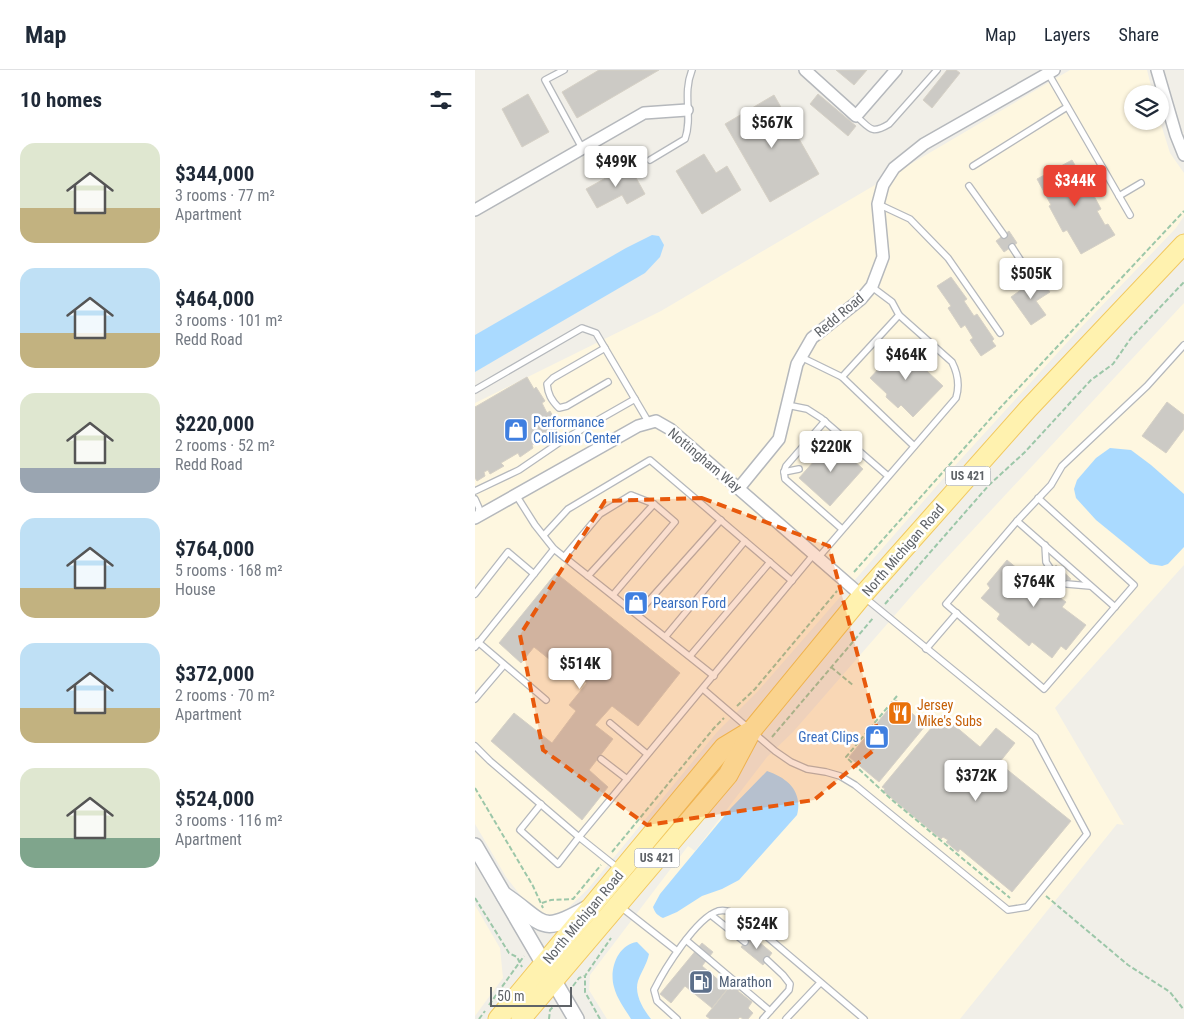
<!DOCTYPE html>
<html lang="en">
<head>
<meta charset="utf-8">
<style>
  :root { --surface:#fff; --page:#f6f6f7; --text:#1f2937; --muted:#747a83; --line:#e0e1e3; --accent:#ea4335 }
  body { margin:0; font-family:"Roboto Condensed",sans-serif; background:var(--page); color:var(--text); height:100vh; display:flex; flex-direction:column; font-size:19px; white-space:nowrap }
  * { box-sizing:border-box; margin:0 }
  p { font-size:16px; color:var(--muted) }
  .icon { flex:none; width:28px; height:28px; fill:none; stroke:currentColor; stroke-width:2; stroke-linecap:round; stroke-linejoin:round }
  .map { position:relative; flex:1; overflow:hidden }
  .sheet { display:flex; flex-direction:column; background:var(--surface); width:475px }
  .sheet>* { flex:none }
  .buttons { position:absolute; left:649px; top:15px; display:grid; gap:10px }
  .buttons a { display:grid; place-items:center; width:45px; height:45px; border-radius:50%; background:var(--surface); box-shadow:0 1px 4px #0004; font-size:25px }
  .scale { position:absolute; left:15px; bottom:12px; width:82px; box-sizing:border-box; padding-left:5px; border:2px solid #5f6368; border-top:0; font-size:14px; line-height:18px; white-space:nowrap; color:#5f6368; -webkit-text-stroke:4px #fff; paint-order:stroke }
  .price { position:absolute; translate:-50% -42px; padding:0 11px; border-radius:5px; background:#fff; color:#222; font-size:16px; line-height:32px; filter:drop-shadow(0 1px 2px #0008) }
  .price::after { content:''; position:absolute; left:50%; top:30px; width:15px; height:11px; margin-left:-8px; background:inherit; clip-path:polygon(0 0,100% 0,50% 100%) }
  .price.on { background:var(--accent); color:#fff }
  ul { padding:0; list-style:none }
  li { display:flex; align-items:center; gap:15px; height:125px; padding:0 20px }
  li span { display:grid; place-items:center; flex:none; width:140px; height:100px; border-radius:15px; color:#555 }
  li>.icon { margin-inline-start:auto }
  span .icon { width:60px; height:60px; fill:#fffc; stroke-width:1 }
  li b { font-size:21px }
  h2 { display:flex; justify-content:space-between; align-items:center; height:60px; padding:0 20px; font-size:21px }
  header { display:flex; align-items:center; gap:30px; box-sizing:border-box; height:70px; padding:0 25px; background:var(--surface); border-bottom:1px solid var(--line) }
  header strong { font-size:24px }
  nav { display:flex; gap:28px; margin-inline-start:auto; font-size:18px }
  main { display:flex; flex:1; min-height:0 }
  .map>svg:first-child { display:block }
  .commercial { fill:#fef7e0 }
  .water { fill:#aadaff }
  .building { fill:#cccac5; stroke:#d6d1c6 }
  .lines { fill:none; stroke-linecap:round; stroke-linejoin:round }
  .service-casing { stroke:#b5b8bc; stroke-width:8 }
  .minor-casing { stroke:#b5b8bc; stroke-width:14 }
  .tertiary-casing { stroke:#b5b8bc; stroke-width:18 }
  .secondary-casing { stroke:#b6babf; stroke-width:19 }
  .primary-casing { stroke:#f2c960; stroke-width:21 }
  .path { stroke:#9cc7a9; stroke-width:2; stroke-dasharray:5 2.5; stroke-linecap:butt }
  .service { stroke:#fff; stroke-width:5.5 }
  .minor { stroke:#fff; stroke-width:11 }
  .tertiary { stroke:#fff; stroke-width:15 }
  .secondary { stroke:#fff; stroke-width:16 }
  .primary { stroke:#fff2af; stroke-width:19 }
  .marked { fill:#e8590c; fill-opacity:0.2; stroke:#e8590c; stroke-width:4; stroke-dasharray:10 6; stroke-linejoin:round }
  .labels { text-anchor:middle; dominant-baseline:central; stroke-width:5; stroke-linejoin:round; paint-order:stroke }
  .shield { fill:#fff; stroke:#8f9295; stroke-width:1 }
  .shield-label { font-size:12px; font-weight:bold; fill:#5f6368 }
  .street-label { font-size:14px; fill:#5f6368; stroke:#fff }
  .shop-label { font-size:14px; fill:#366cbe; stroke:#fff; text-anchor:start }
  .food-label { font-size:14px; fill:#c56008; stroke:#fff; text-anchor:start }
  .service-label { font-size:14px; fill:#4e5e75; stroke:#fff; text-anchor:start }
</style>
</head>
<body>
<header>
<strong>Map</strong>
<nav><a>Map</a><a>Layers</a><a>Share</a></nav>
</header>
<main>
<section class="sheet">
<h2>10 homes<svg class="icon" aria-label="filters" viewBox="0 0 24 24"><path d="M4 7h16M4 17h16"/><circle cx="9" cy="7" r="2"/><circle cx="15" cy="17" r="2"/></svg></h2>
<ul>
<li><span style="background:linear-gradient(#dfe7d0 65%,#c2b280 0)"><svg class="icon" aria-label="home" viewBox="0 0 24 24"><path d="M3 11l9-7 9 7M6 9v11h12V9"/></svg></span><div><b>$344,000</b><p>3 rooms · 77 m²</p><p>Apartment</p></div></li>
<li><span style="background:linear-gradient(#bfe0f5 65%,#c2b280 0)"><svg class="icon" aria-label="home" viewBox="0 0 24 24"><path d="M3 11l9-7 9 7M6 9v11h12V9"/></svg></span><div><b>$464,000</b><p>3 rooms · 101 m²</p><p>Redd Road</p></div></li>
<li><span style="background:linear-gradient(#dfe7d0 75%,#9aa5b1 0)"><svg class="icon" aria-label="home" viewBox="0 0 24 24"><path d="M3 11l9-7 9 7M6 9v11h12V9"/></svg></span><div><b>$220,000</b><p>2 rooms · 52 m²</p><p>Redd Road</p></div></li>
<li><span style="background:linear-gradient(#bfe0f5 70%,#c2b280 0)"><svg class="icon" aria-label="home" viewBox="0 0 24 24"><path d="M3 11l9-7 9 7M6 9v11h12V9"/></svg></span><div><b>$764,000</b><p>5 rooms · 168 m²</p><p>House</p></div></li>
<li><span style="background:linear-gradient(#bfe0f5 65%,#c2b280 0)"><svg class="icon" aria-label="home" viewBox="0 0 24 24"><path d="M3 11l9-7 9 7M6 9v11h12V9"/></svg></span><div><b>$372,000</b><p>2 rooms · 70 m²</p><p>Apartment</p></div></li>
<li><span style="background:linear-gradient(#dfe7d0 70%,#7fa58c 0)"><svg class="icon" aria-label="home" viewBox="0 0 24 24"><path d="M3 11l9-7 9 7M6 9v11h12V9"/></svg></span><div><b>$524,000</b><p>3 rooms · 116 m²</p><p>Apartment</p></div></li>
</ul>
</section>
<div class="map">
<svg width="709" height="949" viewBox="0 0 709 949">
  <rect width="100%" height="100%" fill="#f1efe8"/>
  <g class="commercial">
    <polygon points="595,0 672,0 678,24 658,24 658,51 685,51 695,83 709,103 709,146 701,158 598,266 467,410 283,621 242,662 113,819 89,842 81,846 74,847 57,840 31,807 0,754 0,333 186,241"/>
    <polygon points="709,233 709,495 580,638 649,755 642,754 485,949 132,949 114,920 115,905 213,776 220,781 292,687 318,662 440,522"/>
    <polygon points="0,835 25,878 28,908 0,946"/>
  </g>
  <g class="water">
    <polygon points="177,165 184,166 189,175 185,187 170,203 0,302 0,265 151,178"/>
    <polygon points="635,378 656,380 676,395 709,424 709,477 693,494 687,496 675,494 621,450 601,428 599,419 602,410 621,388"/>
    <path d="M 292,701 C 313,708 328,722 322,745 L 264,810 L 247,819 L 227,826 L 202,842 L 188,848 C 182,845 180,843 178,837 L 185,824 L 256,738 Z"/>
    <path d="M 162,872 L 174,884 C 172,894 166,902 163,911 C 159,924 168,939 176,949 L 156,949 C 150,939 142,929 139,917 C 134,900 142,875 162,872 Z"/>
  </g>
  <g class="building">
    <polygon points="124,0 184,0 102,48 87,22"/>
    <polygon points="361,0 392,0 379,15"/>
    <polygon points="472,0 481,0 485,3 457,38 448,30"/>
    <polygon points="53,24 74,62 47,77 27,39"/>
    <polygon points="343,24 381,56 373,66 335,34"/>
    <polygon points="299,25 344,104 295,132 250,54"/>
    <polygon points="229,84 241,103 252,96 266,120 227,144 201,101"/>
    <polygon points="597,90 604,102 601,103 607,113 611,111 626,139 622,141 630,155 633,154 640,165 606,184 592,160 588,162 574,136 576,135 562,109"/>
    <polygon points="154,95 170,124 152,134 147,125 122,138 111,119"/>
    <polygon points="534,161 542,173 529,182 521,171"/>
    <polygon points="476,207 492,229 489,231 499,246 502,244 519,269 517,271 521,276 506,286 495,270 498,268 490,255 486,258 473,238 476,236 462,216"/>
    <polygon points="564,207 575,222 561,231 571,245 556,255 536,227"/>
    <polygon points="426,276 440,289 443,286 455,298 452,301 468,316 438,347 426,335 423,338 411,327 412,324 395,308 407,295 400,288 407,282 413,288"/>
    <polygon points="52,307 59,319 61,317 70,331 67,333 72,343 75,341 83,355 80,357 84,364 67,374 65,370 57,375 58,378 45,387 43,383 26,393 29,396 15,404 13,400 9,402 10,406 2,411 0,408 0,337"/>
    <polygon points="692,332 709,345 709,359 691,383 667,366"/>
    <polygon points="357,371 388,399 355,436 324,408"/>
    <polygon points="532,490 555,509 559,505 567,512 581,495 596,509 583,526 591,532 587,537 611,555 591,580 586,576 577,588 557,572 554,576 522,549 525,544 506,528 515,518 512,514"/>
    <polygon points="81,503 205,603 163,656 137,636 120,655 138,669 114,700 133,717 107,750 16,671 39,643 77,673 101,641 94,635 112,613 88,593 84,597 59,577 46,593 24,573"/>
    <polygon points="421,630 451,655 404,712 374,687"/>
    <polygon points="467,645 505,677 521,658 540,673 524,693 596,751 537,822 485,779 483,782 471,772 473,770 468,767 466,769 408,721 410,719 407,717"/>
    <polygon points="276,865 297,883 288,895 266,877"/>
    <polygon points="227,873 238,882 227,896 253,918 237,938 210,916 196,933 185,924"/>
    <polygon points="256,915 264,919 263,921 277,932 273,938 278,943 273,949 268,949 265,947 263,949 235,949 231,946"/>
  </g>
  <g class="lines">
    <defs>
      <g id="service">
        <polyline points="89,0 70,10 107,78"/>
        <polyline points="573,3 655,145"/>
        <path d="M 381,46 C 395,58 396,65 414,54 L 462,0"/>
        <path d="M 175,90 L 210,69 C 218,46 207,25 217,0"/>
        <polyline points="498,96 592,37"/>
        <polyline points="494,116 529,165"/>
        <polyline points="644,126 666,113"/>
        <polyline points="403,134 435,149 473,188 525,263"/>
        <polyline points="537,177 546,191"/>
        <path d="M 130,278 L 78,308 L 72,314 C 73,324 76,330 84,338 L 92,336 L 133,312"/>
        <polyline points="326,287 367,307 424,245 417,232 397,217"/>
        <polyline points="367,307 439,376"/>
        <polyline points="0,320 107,258 121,263 174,353"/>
        <polyline points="312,335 332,339 346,348 413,406"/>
        <polyline points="350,351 311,396 309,402 310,409 367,459"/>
        <polyline points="337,367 337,382"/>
        <polyline points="309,402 324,399"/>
        <polyline points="0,421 44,400 88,370 160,329"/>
        <polyline points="41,425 60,455 79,479 239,606"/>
        <polyline points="563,428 659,515 569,619 471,534 542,451 576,415 587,396 672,316 709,275"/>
        <polyline points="0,429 4,438 3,446"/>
        <polyline points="542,451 640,537"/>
        <polyline points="69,465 93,439 175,390 317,511"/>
        <polyline points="570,475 571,492 577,501"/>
        <polyline points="89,487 125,444 156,425 179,434 200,452 138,525"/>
        <path d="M 343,488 L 481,328 C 485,315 483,304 477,292 L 424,245"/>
        <polyline points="113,506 179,434"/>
        <polyline points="592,514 615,516"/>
        <polyline points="0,524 33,482 59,504 79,479"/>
        <polyline points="162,544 246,450"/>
        <polyline points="191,566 270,471"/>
        <polyline points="3,572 71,630"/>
        <polyline points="0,577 59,504"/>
        <polyline points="451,579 482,543"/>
        <polyline points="215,586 295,492"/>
        <polyline points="228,619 300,681 316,692 332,699 351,702 365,706 380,715 533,840 552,837 612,764 560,667 389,527"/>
        <polyline points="0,629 29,595"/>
        <polyline points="135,653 172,684"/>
        <polyline points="0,676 15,691 104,767 339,484"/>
        <polyline points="126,689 152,709"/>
        <polyline points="66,734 45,760 83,794 104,767 144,799"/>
        <polyline points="146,837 202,881"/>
        <polyline points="236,845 270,872"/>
        <polyline points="211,870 295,941"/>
        <path d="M 202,949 L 182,931 L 179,920 C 189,900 221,848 243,841 C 253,839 262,844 270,848 L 389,949"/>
        <polyline points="288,949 314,920 315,914 308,905 292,890"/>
        <polyline points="311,949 345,913"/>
      </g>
      <g id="minor">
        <polyline points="330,0 381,46 421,0"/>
        <polyline points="682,0 701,65 709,85"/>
        <polyline points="0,140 169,43 212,40"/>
        <polyline points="264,418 304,369 322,294 337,268 386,229 397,216 408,187 403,134 408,115 419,98 449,74 579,0"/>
        <polyline points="0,448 163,356 181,351 195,359 387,526"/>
      </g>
      <polyline id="tertiary" points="0,776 101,949"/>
      <path id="secondary" d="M 30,826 C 70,853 64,866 112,839"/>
      <g id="primary">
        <polyline points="23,949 249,677 277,660"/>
        <polyline points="46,949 253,705 277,660 387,526 553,339 709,174"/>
      </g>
    </defs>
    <use href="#service" class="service-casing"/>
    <use href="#minor" class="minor-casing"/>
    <use href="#tertiary" class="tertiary-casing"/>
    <use href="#secondary" class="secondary-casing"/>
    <use href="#primary" class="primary-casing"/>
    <g class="path">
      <polyline points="379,502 524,339 709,141"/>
      <polyline points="410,534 514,415 550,382 616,310 638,294 656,268 709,212"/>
      <polyline points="356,597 379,616"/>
      <polyline points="422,626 371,687 416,729 535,828"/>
      <polyline points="262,636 280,619 362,521"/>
      <polyline points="297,667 399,547"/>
      <polyline points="0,718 58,816 68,838"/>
      <polyline points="137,782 239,658 249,648"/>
      <polyline points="571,826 653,895 695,922 709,940"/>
      <polyline points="0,828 34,883 42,887 47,897"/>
      <polyline points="67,833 76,830 98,829 126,795"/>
      <polyline points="98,916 104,908 109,906"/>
      <polyline points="14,935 49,886"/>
      <polyline points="4,949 10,941"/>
      <polyline points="74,949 75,940 79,936"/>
      <polyline points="125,949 110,922 110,906 136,868"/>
    </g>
    <use href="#service" class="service"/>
    <use href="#minor" class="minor"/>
    <use href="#tertiary" class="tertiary"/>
    <use href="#secondary" class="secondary"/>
    <use href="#primary" class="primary"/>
  </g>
  <path class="marked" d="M 227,428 L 354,476 L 406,674 L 339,730 L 172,755 L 68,680 L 45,565 L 130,431 Z"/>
  <defs>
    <symbol id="shop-square" viewBox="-11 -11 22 22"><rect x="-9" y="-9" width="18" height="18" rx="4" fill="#3f7fe0" stroke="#fff"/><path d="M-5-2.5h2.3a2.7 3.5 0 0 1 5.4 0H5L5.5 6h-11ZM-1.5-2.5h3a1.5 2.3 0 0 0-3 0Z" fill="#fff"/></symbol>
    <symbol id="restaurant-square" viewBox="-11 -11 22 22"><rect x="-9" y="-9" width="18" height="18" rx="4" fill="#e8710a" stroke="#fff"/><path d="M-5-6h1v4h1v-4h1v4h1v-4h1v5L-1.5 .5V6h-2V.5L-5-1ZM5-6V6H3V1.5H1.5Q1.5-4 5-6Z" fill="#fff"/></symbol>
    <symbol id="fuel-square" viewBox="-11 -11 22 22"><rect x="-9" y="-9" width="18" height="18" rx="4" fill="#5c6f8a" stroke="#fff"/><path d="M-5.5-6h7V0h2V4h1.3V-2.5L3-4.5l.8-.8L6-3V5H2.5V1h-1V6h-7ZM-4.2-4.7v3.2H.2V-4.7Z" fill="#fff"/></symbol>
  </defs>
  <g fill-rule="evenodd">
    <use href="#shop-square" x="27" y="346" width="28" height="28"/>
    <use href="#shop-square" x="147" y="519" width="28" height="28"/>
    <use href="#restaurant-square" x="411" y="629" width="28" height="28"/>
    <use href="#shop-square" x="388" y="653" width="28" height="28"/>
    <use href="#fuel-square" x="212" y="898" width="28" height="28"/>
  </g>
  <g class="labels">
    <g class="shield">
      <rect x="470.5" y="396.5" width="45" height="19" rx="4"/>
      <rect x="159.5" y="778.5" width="45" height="19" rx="4"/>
    </g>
    <g class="shield-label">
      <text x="493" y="406">US 421</text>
      <text x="182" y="788">US 421</text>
    </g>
    <g class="street-label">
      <text transform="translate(364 245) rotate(-40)">Redd Road</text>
      <text transform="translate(230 390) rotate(40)">Nottingham Way</text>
      <text transform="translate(428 480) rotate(-49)">North Michigan Road</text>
      <text transform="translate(108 847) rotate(-50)">North Michigan Road</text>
    </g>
    <g class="shop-label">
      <text x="58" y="352">Performance<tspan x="58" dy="16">Collision Center</tspan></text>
      <text x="178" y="533">Pearson Ford</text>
      <text x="384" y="667" text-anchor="end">Great Clips</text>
    </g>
    <g class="food-label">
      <text x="442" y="635">Jersey<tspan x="442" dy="16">Mike's Subs</tspan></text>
    </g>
    <g class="service-label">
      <text x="244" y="912">Marathon</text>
    </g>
  </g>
</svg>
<div class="buttons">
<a><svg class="icon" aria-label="layers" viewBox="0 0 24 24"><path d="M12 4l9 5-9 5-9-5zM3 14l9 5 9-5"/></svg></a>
</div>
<div class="scale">50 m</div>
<b class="price" style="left:297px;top:79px">$567K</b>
<b class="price" style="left:141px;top:118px">$499K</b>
<b class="price on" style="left:600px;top:137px">$344K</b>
<b class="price" style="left:556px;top:230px">$505K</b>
<b class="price" style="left:431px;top:311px">$464K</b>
<b class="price" style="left:356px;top:403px">$220K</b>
<b class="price" style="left:559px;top:538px">$764K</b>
<b class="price" style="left:105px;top:620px">$514K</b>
<b class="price" style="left:501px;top:732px">$372K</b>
<b class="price" style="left:282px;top:880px">$524K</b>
</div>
</main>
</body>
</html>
